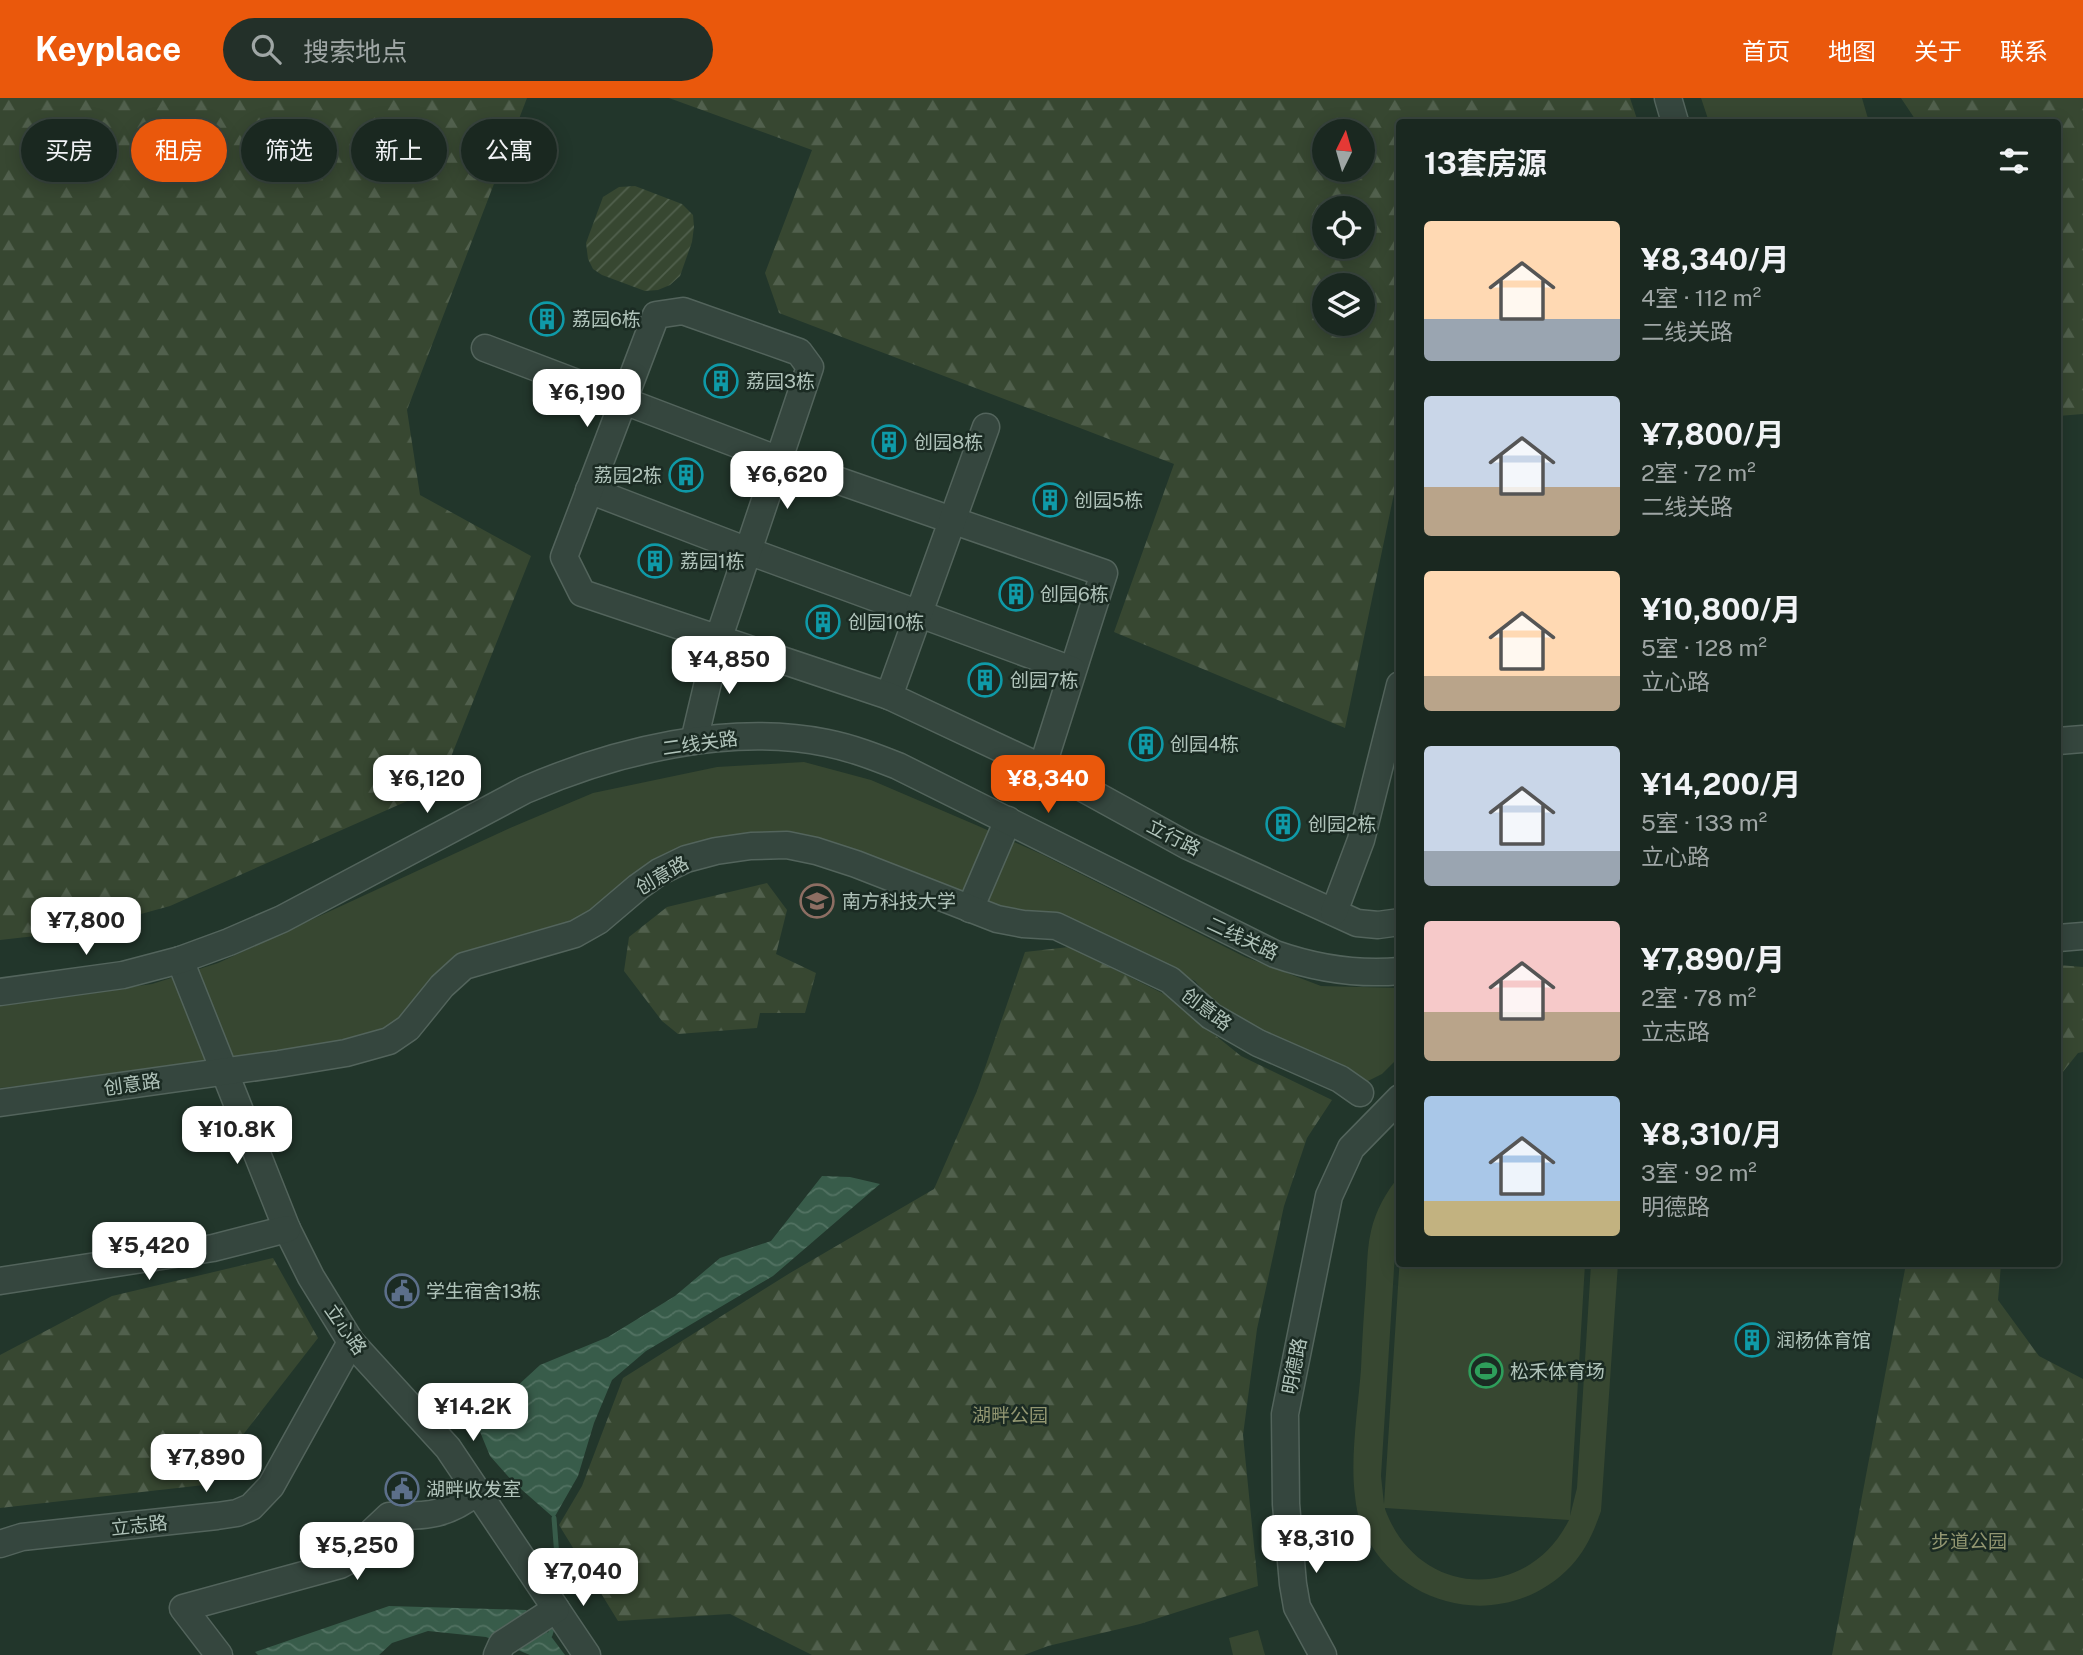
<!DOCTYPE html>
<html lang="zh">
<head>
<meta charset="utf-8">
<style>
  :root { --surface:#1a2820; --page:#233029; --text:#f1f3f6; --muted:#9fa6a5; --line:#38443e; --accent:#ea580c }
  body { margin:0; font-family:"Public Sans","Noto Sans SC",sans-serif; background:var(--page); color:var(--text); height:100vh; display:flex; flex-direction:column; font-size:26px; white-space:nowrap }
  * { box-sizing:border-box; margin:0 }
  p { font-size:23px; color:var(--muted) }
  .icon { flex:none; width:38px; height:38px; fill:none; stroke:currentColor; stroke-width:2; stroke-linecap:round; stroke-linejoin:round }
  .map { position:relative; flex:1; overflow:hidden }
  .panel { position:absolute; left:1396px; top:21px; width:665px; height:1148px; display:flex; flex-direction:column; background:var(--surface); border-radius:7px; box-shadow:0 4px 18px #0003,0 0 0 2px var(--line) }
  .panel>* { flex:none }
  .hud { position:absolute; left:21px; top:21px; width:665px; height:63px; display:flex; gap:14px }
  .needle { width:46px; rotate:5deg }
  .controls { position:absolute; left:1312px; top:21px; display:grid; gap:14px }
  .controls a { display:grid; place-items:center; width:63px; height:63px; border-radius:50%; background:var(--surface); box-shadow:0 4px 18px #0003,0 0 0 2px var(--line); font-size:35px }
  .price { position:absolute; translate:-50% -60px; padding:0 16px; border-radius:14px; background:#fff; color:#222; font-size:23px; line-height:46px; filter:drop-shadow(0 2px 4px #0008) }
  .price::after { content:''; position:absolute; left:50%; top:42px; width:21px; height:16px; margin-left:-10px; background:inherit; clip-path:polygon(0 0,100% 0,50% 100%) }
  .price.active { background:var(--accent); color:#fff }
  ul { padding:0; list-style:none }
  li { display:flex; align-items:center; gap:21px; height:175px; padding:0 28px }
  li span { display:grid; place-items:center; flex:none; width:196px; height:140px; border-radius:7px; color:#555 }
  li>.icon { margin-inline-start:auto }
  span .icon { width:84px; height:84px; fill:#fffc; stroke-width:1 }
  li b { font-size:30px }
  h2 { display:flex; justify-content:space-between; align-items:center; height:84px; padding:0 28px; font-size:30px }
  .pill { padding:0 24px; border-radius:32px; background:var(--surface); box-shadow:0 4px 18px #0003,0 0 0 2px var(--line); font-size:24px; line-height:63px }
  .pill.active { background:var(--accent); color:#fff }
  header { display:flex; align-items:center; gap:42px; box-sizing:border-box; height:98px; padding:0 35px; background:var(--accent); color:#fff }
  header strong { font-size:33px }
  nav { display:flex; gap:38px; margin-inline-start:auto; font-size:24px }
  .search { width:490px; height:63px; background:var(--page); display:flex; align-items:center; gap:18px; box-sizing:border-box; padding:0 24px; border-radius:38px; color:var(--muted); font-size:26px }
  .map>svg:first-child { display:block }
  .grass { fill:#374731; fill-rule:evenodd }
  .forest { fill:url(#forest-firs); fill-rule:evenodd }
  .garden { fill:url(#garden-furrows) }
  .water { fill:url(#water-waves) }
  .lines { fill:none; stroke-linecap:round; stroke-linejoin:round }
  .stream { stroke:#385c4a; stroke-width:5 }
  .minor-casing { stroke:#53645c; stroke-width:29 }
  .minor { stroke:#35463e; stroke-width:26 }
  .labels { text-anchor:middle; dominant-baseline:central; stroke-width:5; stroke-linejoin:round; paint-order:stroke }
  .poi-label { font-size:19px; fill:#b0c3ba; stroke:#1b2b23; text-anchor:start }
  .street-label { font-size:19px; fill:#b0c3ba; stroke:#1b2b23 }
  .park-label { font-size:19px; fill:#929671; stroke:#1b2b23 }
</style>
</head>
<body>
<header>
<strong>Keyplace</strong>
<div class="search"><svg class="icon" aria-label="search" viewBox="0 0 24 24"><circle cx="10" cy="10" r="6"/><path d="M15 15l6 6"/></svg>搜索地点</div>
<nav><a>首页</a><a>地图</a><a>关于</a><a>联系</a></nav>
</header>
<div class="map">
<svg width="2083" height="1557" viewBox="0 0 2083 1557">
  <defs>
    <pattern id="forest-firs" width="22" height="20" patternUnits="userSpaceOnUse" patternTransform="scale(1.75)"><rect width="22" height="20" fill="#374731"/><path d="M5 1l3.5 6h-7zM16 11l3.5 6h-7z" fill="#51604d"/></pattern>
    <pattern id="garden-furrows" width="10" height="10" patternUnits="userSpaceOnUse" patternTransform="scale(1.75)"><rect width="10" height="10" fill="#374731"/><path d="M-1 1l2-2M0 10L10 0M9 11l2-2" fill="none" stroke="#51604d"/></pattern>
    <pattern id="water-waves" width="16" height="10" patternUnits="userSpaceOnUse" patternTransform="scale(1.75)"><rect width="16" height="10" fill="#385c4a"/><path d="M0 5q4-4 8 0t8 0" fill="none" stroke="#527262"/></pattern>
  </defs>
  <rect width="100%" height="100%" fill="#22362b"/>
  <g class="grass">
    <polygon points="1701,0 1862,0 1869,24 1709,24"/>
    <polygon points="804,664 871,682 976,727 1041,756 1245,859 1321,888 1400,890 1400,958 1382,976 1366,984 1221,913 1195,883 1069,823 1025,820 752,739 596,817 521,844 387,937 279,958 0,990 0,907 152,886 218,865 510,730 593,695 717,669"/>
    <path d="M 1400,1077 L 1400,1130 L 1395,1155 L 1381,1378 L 1384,1406 L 1400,1158 L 1400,1166 L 1585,1166 L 1570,1418 L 1577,1390 L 1591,1166 L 1618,1166 L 1601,1413 C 1594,1433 1586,1452 1571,1468 C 1511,1532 1406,1516 1366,1438 C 1360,1426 1356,1411 1355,1398 C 1350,1360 1358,1310 1361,1271 C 1362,1243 1364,1214 1366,1186 C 1367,1169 1367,1150 1371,1133 C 1376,1112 1386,1094 1400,1077 ZM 1385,1411 L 1385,1410 L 1569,1422 C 1526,1507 1417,1499 1385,1411 Z"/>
    <polygon points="1258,1532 1265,1557 1233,1557 1229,1540"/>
  </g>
  <g class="forest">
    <polygon points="0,0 527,0 407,312 420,397 531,458 439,689 170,808 79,833 0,842"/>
    <path d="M 669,0 L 1630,0 L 1638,24 L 1400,24 L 1400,367 L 1345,630 L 1114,534 L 1174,366 L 779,215 L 765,175 L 812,52 ZM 1325,33 L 1363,33 L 1363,72 L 1325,72 ZM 1325,110 L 1363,110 L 1363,149 L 1325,149 ZM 1363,187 L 1363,226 L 1325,226 L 1325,187 Z"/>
    <polygon points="1901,0 2083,0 2083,316 2058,318 2058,24 1917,24"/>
    <polygon points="767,785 787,812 776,856 816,875 805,915 760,915 757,930 678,936 662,923 624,873 629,839 667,809"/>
    <polygon points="1069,849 1164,896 1241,958 1332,1002 1307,1040 1284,1108 1257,1231 1243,1337 1258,1488 1140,1526 1048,1548 1024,1557 812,1557 730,1516 618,1523 559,1427 582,1388 623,1280 790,1175 934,1091 977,993 1025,854"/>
    <polygon points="2058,867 2083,869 2083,954 2078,955 2058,980"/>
    <polygon points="273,1160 318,1240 204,1387 0,1410 0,1257 112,1198"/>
    <polygon points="1906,1166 2001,1166 1998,1202 2039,1258 2083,1281 2083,1557 1832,1557"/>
  </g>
  <polygon class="garden" points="635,88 682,106 693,117 694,129 692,144 680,178 670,187 658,192 645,193 602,177 593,171 588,161 586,145 603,99 619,89"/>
  <g class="water">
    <polygon points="822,1078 850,1079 880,1086 773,1178 646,1253 612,1282 594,1325 578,1378 554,1420 513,1384 490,1358 478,1329 488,1315 540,1267 608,1239 675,1198 720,1160 771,1143"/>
    <polygon points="389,1508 526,1512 550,1537 565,1557 530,1557 486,1539 428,1533 392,1545 379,1557 258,1557 255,1554"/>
  </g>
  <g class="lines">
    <g class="stream">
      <polyline points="554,1420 560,1498"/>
      <polyline points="550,1537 554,1524"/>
    </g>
    <defs>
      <g id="minor">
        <polyline points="1668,0 1675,24"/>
        <polyline points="485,250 779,362 1104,475 1042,670"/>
        <polyline points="589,392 748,453 1072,572"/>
        <polyline points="889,598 986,329"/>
        <polyline points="694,643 718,542 810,269 799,254 683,213 656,217 564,459 582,495 889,598 1070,683 1188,748 1357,825 1378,827 1400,824"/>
        <polyline points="2058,643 2083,641"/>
        <polyline points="970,811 1008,722"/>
        <polyline points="1334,814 1361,742 1400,587"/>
        <polyline points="2058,840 2083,838"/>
        <polyline points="180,862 287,1131 311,1179 351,1244 448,1350 587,1557"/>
        <path d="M 0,894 L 123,877 L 180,862 L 229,844 L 282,821 L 525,692 C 615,653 729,625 827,645 C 852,650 875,659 898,668 L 1275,856 C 1315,870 1357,877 1400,873"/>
        <polyline points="0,1005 279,966 346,955 389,943 408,930 442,888 464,868 575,836 598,823 638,789 659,774 686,761 716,753 751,748 787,747 816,753 856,766 997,821 1023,826 1056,828 1170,882 1211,918 1258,945 1340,981 1360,995"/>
        <polyline points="0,1183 213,1150 287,1131"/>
        <polyline points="0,1446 22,1439 217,1418 237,1415 251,1409 271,1388 351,1244"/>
        <path d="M 219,1557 L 183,1510 L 340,1467 L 361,1456 L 372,1434 L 389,1418 C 427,1418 447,1418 478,1393"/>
        <polyline points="497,1557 502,1546 556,1511"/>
        <polyline points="1323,1557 1297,1509 1293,1486 1286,1406 1285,1316 1329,1098 1351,1050 1400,1000"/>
      </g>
    </defs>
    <use href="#minor" class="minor-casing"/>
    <use href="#minor" class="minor"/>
  </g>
  <defs>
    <symbol id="building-ring" viewBox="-11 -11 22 22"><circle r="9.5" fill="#1b2b23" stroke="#0f9aa8" stroke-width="1.5"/><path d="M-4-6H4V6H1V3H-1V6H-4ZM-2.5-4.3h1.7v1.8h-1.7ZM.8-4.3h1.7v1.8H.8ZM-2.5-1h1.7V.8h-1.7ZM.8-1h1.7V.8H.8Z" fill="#0f9aa8"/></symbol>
    <symbol id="university-ring" viewBox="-11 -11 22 22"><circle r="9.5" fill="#1b2b23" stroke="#8d6e63" stroke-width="1.5"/><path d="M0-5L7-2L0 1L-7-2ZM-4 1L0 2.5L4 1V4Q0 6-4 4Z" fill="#8d6e63"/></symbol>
    <symbol id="civic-ring" viewBox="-11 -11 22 22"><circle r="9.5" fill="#1b2b23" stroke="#5c6f8a" stroke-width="1.5"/><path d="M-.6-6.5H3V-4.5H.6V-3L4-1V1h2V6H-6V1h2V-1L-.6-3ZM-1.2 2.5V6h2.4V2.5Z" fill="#5c6f8a"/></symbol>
    <symbol id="stadium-ring" viewBox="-11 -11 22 22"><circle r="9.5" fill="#1b2b23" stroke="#2e9e5b" stroke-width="1.5"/><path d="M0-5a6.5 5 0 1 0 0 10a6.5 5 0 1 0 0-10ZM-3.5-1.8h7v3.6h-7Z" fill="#2e9e5b"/></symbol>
  </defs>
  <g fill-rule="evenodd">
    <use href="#building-ring" x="528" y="202" width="38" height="38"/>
    <use href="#building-ring" x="702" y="264" width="38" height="38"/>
    <use href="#building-ring" x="870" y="325" width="38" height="38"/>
    <use href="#building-ring" x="667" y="358" width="38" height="38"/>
    <use href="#building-ring" x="1031" y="383" width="38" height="38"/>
    <use href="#building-ring" x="636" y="444" width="38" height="38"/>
    <use href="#building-ring" x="997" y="477" width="38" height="38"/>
    <use href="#building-ring" x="804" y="505" width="38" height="38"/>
    <use href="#building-ring" x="966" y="563" width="38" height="38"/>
    <use href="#building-ring" x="1127" y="627" width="38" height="38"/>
    <use href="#building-ring" x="1264" y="707" width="38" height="38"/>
    <use href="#university-ring" x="798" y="784" width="38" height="38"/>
    <use href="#civic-ring" x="383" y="1174" width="38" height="38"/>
    <use href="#building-ring" x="1733" y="1223" width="38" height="38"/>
    <use href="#stadium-ring" x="1467" y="1254" width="38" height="38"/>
    <use href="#civic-ring" x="383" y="1372" width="38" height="38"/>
  </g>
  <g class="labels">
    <g class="poi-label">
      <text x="572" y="221">荔园6栋</text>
      <text x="746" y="283">荔园3栋</text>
      <text x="914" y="344">创园8栋</text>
      <text x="662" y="377" text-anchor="end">荔园2栋</text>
      <text x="1074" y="402">创园5栋</text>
      <text x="680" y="463">荔园1栋</text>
      <text x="1040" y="496">创园6栋</text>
      <text x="848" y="524">创园10栋</text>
      <text x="1010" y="582">创园7栋</text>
      <text x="1170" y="646">创园4栋</text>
      <text x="1308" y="726">创园2栋</text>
      <text x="842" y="803">南方科技大学</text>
      <text x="426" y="1193">学生宿舍13栋</text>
      <text x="1776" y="1242">润杨体育馆</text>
      <text x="1510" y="1273">松禾体育场</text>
      <text x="426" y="1391">湖畔收发室</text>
    </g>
    <g class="street-label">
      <text transform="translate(700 645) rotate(-8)">二线关路</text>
      <text transform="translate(1174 739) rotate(27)">立行路</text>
      <text transform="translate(662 777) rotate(-30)">创意路</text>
      <text transform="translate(1243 840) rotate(25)">二线关路</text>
      <text transform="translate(1207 911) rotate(37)">创意路</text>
      <text transform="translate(132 986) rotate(-8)">创意路</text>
      <text transform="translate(346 1231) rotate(55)">立心路</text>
      <text transform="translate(1294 1268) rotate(-79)">明德路</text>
      <text transform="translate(139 1427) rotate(-6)">立志路</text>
    </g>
    <g class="park-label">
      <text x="1010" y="1317">湖畔公园</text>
      <text x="1969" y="1443">步道公园</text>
    </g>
  </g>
</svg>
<div class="controls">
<a><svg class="needle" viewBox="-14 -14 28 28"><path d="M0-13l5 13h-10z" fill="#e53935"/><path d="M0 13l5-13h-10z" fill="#9fa6a5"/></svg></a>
<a><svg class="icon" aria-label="locate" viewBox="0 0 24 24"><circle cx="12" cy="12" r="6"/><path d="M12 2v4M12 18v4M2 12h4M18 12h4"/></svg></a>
<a><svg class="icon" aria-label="layers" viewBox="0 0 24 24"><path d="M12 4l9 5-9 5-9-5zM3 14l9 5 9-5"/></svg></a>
</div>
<b class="price" style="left:587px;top:331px">¥6,190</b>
<b class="price" style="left:787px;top:413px">¥6,620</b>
<b class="price" style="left:729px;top:598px">¥4,850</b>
<b class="price" style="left:427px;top:717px">¥6,120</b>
<b class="price active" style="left:1048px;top:717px">¥8,340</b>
<b class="price" style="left:86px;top:859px">¥7,800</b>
<b class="price" style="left:237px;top:1068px">¥10.8K</b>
<b class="price" style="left:149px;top:1184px">¥5,420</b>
<b class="price" style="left:473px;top:1345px">¥14.2K</b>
<b class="price" style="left:206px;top:1396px">¥7,890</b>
<b class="price" style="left:1316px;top:1477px">¥8,310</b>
<b class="price" style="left:357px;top:1484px">¥5,250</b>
<b class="price" style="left:583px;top:1510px">¥7,040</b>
<div class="hud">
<a class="pill">买房</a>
<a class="pill active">租房</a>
<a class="pill">筛选</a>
<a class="pill">新上</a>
<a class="pill">公寓</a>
</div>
<section class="panel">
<h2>13套房源<svg class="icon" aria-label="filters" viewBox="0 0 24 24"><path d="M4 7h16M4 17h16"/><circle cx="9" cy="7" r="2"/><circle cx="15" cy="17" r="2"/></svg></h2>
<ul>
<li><span style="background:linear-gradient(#ffd9b3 70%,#9aa5b1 0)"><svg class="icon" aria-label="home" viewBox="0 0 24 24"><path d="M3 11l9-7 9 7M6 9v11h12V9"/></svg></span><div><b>¥8,340/月</b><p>4室 · 112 m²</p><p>二线关路</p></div></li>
<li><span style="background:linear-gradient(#c9d6e8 65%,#b9a48a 0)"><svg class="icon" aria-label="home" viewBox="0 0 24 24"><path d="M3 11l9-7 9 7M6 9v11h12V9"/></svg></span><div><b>¥7,800/月</b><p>2室 · 72 m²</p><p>二线关路</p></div></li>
<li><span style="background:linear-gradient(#ffd9b3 75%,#b9a48a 0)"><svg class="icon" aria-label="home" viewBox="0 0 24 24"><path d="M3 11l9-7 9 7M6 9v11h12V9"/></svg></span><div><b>¥10,800/月</b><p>5室 · 128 m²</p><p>立心路</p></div></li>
<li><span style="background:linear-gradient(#c9d6e8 75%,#9aa5b1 0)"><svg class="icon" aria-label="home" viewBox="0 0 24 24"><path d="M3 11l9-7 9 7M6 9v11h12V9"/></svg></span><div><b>¥14,200/月</b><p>5室 · 133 m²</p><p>立心路</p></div></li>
<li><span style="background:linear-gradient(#f6c9c9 65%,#b9a48a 0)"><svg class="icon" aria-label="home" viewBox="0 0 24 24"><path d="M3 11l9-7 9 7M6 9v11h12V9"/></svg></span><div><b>¥7,890/月</b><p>2室 · 78 m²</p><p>立志路</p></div></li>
<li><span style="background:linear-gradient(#a9c7e8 75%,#c2b280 0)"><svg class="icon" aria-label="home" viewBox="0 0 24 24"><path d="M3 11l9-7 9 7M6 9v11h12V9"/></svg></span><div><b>¥8,310/月</b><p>3室 · 92 m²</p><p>明德路</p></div></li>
</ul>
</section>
</div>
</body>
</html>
